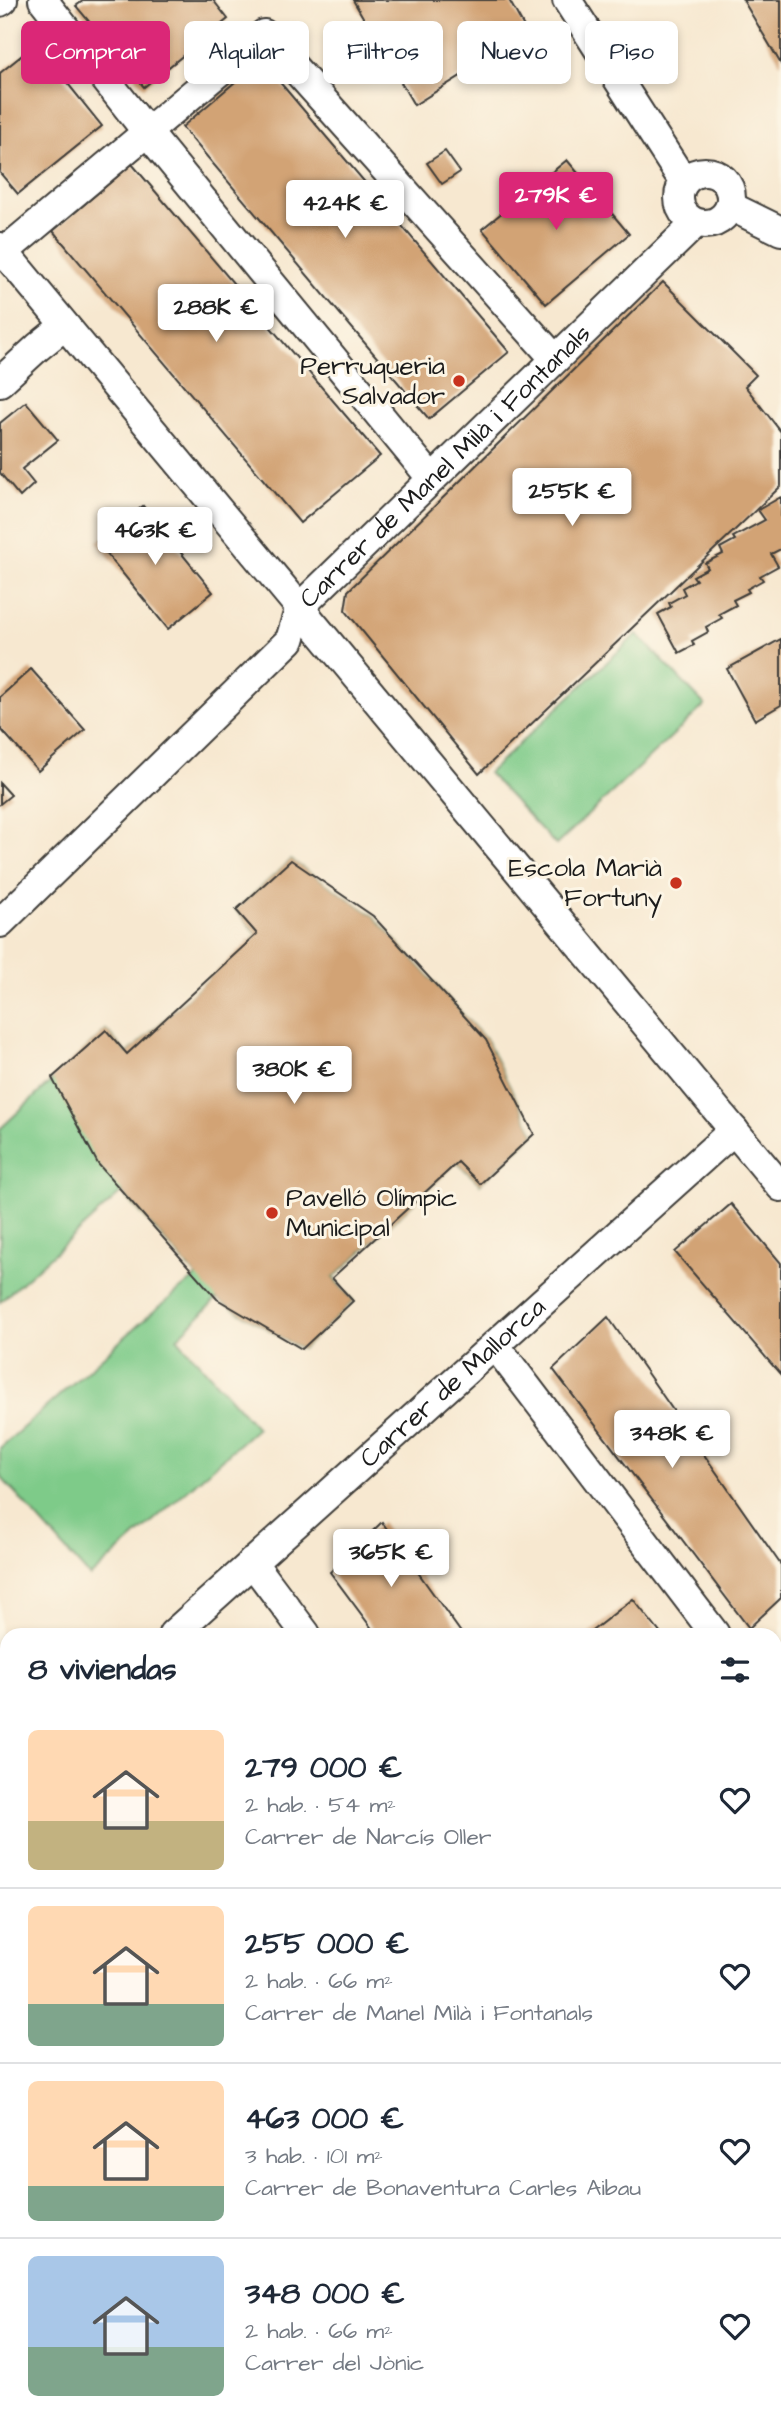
<!DOCTYPE html>
<html lang="es">
<head>
<meta charset="utf-8">
<style>
  :root { --surface:#fff; --page:#f6f6f7; --text:#1f2937; --muted:#747a83; --line:#e0e1e3; --accent:#db2777 }
  body { margin:0; font-family:"Architects Daughter",sans-serif; background:var(--page); color:var(--text); height:100vh; display:flex; flex-direction:column; font-size:26px; white-space:nowrap }
  * { box-sizing:border-box; margin:0 }
  p { font-size:23px; color:var(--muted) }
  .icon { flex:none; width:38px; height:38px; fill:none; stroke:currentColor; stroke-width:2; stroke-linecap:round; stroke-linejoin:round }
  .map { position:relative; flex:1; overflow:hidden }
  .panel { position:absolute; left:0px; top:1628px; width:782px; height:800px; display:flex; flex-direction:column; background:var(--surface); border-radius:21px 21px 0 0; box-shadow:0 4px 10px #0003 }
  .panel>* { flex:none }
  .top-card { position:absolute; left:21px; top:21px; width:740px; height:63px; display:flex; gap:14px }
  .price { position:absolute; translate:-50% -60px; padding:0 16px; border-radius:7px; background:#fff; color:#222; font-size:23px; line-height:46px; filter:drop-shadow(0 2px 4px #0008) }
  .price::after { content:''; position:absolute; left:50%; top:42px; width:21px; height:16px; margin-left:-10px; background:inherit; clip-path:polygon(0 0,100% 0,50% 100%) }
  .price.on { background:var(--accent); color:#fff }
  ul { padding:0; list-style:none }
  li { display:flex; align-items:center; gap:21px; height:175px; padding:0 28px }
  li+li { border-top:2px solid var(--line) }
  li span { display:grid; place-items:center; flex:none; width:196px; height:140px; border-radius:10px; color:#555 }
  li>.icon { margin-inline-start:auto }
  span .icon { width:84px; height:84px; fill:#fffc; stroke-width:1 }
  li b { font-size:30px }
  h2 { display:flex; justify-content:space-between; align-items:center; height:84px; padding:0 28px; font-size:30px }
  .pill { padding:0 24px; border-radius:10px; background:var(--surface); box-shadow:0 4px 10px #0003; font-size:24px; line-height:63px }
  .pill.on { background:var(--accent); color:#fff }
  .map>svg:first-child { display:block }
  .green { fill:#7ecb89; stroke:#4d7452; stroke-width:2 }
  .building { fill:#d2a374 }
  .lines { fill:none; stroke-linecap:round; stroke-linejoin:round }
  .street-casing { stroke:#3d3b37; stroke-width:32 }
  .street { stroke:#fff; stroke-width:28 }
  .poi-dot { fill:#c8321e; stroke:#fcf5e5; stroke-width:2.5 }
  .labels { text-anchor:middle; dominant-baseline:central; stroke-width:6; stroke-linejoin:round; paint-order:stroke }
  .poi-label { font-size:26px; fill:#1c1c1c; stroke:#fcf5e5; text-anchor:end }
  .street-label { font-size:26px; fill:#1c1c1c; stroke:#fcf5e5 }
</style>
</head>
<body>
<div class="map">
<svg width="781" height="2427" viewBox="0 0 781 2427">
  <rect width="100%" height="100%" fill="#fcf5e5"/>
  <filter id="ink" filterUnits="userSpaceOnUse"><feTurbulence type="fractalNoise" baseFrequency=".0143" numOctaves="2"/><feDisplacementMap in="SourceGraphic" scale="14" xChannelSelector="R" yChannelSelector="G"/><feConvolveMatrix kernelMatrix="1 2 1 2 8 2 1 2 1" color-interpolation-filters="sRGB"/></filter>
  <filter id="wash" filterUnits="userSpaceOnUse"><feTurbulence type="fractalNoise" baseFrequency=".00686" numOctaves="4" result="noise"/><feDisplacementMap in="SourceGraphic" scale="28" xChannelSelector="R" yChannelSelector="G"/><feGaussianBlur stdDeviation="1.57" result="paint"/><feColorMatrix in="noise" values="0 0 0 0 0 0 0 0 0 0 0 0 0 0 0 0 0 1.4 0 .05"/><feComposite in="paint" operator="in"/></filter>
  <g filter="url(#wash)">
    <rect width="100%" height="100%" fill="#f7e8d0"/>
    <g class="green">
      <polygon points="637,634 705,705 556,845 488,773"/>
      <polygon points="291,860 373,916 486,1040 534,1134 480,1184 457,1162 333,1278 353,1301 302,1349 217,1299 177,1338 257,1428 90,1577 0,1476 0,1448 153,1312 197,1276 122,1192 0,1302 0,1129 106,1030 127,1054 248,944 257,934 236,910"/>
      <polygon points="0,1945 7,1954 7,2413 0,2420"/>
    </g>
    <g id="blocks">
      <g class="building">
        <polygon points="84,0 213,0 228,19 144,87 76,6"/>
        <polygon points="353,0 509,0 528,34 414,105"/>
        <polygon points="743,0 781,0 781,64"/>
        <polygon points="36,44 102,126 18,194 0,173 0,73"/>
        <polygon points="261,60 509,352 429,419 182,127"/>
        <polygon points="445,151 460,172 442,184 427,163"/>
        <polygon points="567,160 629,234 546,304 482,229"/>
        <polygon points="132,164 380,456 300,523 53,231"/>
        <polygon points="663,282 756,375 745,386 781,432 781,486 479,774 345,610 348,591"/>
        <polygon points="26,402 58,440 22,469 34,484 20,497 0,473 0,423"/>
        <polygon points="781,497 781,549 771,554 778,566 760,576 763,580 747,589 749,592 733,600 736,605 719,614 722,618 706,627 708,632 692,641 694,645 679,653 658,614 671,607 669,603 685,594 682,588 696,580 693,576 708,568 705,563 723,554 720,548 735,540 733,537 765,520 758,510"/>
        <polygon points="143,506 213,592 168,629 97,542"/>
        <polygon points="781,639 781,705 755,720 727,669"/>
        <polygon points="31,669 85,730 38,771 0,728 0,697"/>
        <polygon points="0,783 11,795 0,804"/>
        <polygon points="291,860 373,916 486,1040 534,1134 480,1184 458,1162 332,1278 353,1301 302,1349 217,1299 98,1164 52,1078 106,1030 127,1054 257,934 236,910"/>
        <polygon points="731,1204 781,1263 781,1375 675,1252"/>
        <polygon points="608,1317 781,1565 781,1598 749,1628 553,1369"/>
        <polygon points="382,1522 462,1634 376,1634 330,1572"/>
        <polygon points="633,1599 661,1634 588,1634"/>
        <polygon points="781,1838 781,1939 775,1932 775,1844"/>
        <polygon points="775,2017 781,2024 781,2211 775,2203"/>
        <polygon points="781,2406 781,2427 759,2427 766,2420 775,2420 775,2411"/>
        <polygon points="213,2420 288,2420 292,2427 217,2427"/>
        <polygon points="429,2420 638,2420 643,2427 433,2427"/>
      </g>
    </g>
  </g>
  <g filter="url(#ink)">
    <use href="#blocks" fill-opacity="0" stroke="#3d3b37" stroke-width="2"/>
    <g class="lines">
      <defs>
        <g id="street">
          <polyline points="43,0 147,132 432,479"/>
          <polyline points="567,0 684,182"/>
          <polyline points="0,2 3,0"/>
          <circle cx="705" cy="198" r="26"/>
          <polyline points="730,206 781,231"/>
          <polyline points="0,247 781,1187"/>
          <polyline points="4,252 264,34 555,359"/>
          <polyline points="0,382 38,347 64,326"/>
          <path id="s1" d="M 0,923 L 290,640 L 300,607 L 696,223"/>
          <polyline points="495,1345 715,1634"/>
          <polyline points="252,1562 306,1634"/>
          <path id="s2" d="M 173,1634 L 734,1130"/>
          <polyline points="775,1682 781,1677"/>
          <polyline points="775,1766 781,1761"/>
          <polyline points="0,1794 7,1788"/>
          <polyline points="0,1860 7,1870"/>
          <polyline points="775,1978 781,1986"/>
          <polyline points="775,2260 781,2268"/>
          <polyline points="775,2366 781,2361"/>
          <polyline points="369,2420 372,2427"/>
          <polyline points="671,2420 677,2427"/>
          <polyline points="69,2427 76,2420"/>
          <polyline points="711,2427 718,2420"/>
        </g>
      </defs>
      <use href="#street" class="street-casing"/>
      <use href="#street" class="street"/>
    </g>
  </g>
  <g class="poi-dot">
    <circle cx="459" cy="381" r="7"/>
    <circle cx="676" cy="883" r="7"/>
    <circle cx="272" cy="1213" r="7"/>
  </g>
  <g class="labels">
    <g class="poi-label">
      <text x="445" y="366">Perruqueria<tspan x="445" dy="30">Salvador</tspan></text>
      <text x="662" y="868">Escola Marià<tspan x="662" dy="30">Fortuny</tspan></text>
      <text x="286" y="1198" text-anchor="start">Pavelló Olímpic<tspan x="286" dy="30">Municipal</tspan></text>
    </g>
    <g class="street-label">
      <text stroke="none"><textPath href="#s1" startOffset="642">Carrer de Manel Milà i Fontanals</textPath></text>
      <text stroke="none"><textPath href="#s2" startOffset="376">Carrer de Mallorca</textPath></text>
    </g>
  </g>
</svg>
<b class="price on" style="left:556px;top:232px">279K €</b>
<b class="price" style="left:345px;top:240px">424K €</b>
<b class="price" style="left:216px;top:344px">288K €</b>
<b class="price" style="left:572px;top:528px">255K €</b>
<b class="price" style="left:155px;top:567px">463K €</b>
<b class="price" style="left:294px;top:1106px">380K €</b>
<b class="price" style="left:672px;top:1470px">348K €</b>
<b class="price" style="left:391px;top:1589px">365K €</b>
<div class="top-card">
<a class="pill on">Comprar</a>
<a class="pill">Alquilar</a>
<a class="pill">Filtros</a>
<a class="pill">Nuevo</a>
<a class="pill">Piso</a>
</div>
<section class="panel">
<h2>8 viviendas<svg class="icon" aria-label="filters" viewBox="0 0 24 24"><path d="M4 7h16M4 17h16"/><circle cx="9" cy="7" r="2"/><circle cx="15" cy="17" r="2"/></svg></h2>
<ul>
<li><span style="background:linear-gradient(#ffd9b3 65%,#c2b280 0)"><svg class="icon" aria-label="home" viewBox="0 0 24 24"><path d="M3 11l9-7 9 7M6 9v11h12V9"/></svg></span><div><b>279 000 €</b><p>2 hab. · 54 m²</p><p>Carrer de Narcís Oller</p></div><svg class="icon" aria-label="heart" viewBox="0 0 24 24"><path d="M12 20l-8-8c-3-5 5-10 8-4 3-6 11-1 8 4z"/></svg></li>
<li><span style="background:linear-gradient(#ffd9b3 70%,#7fa58c 0)"><svg class="icon" aria-label="home" viewBox="0 0 24 24"><path d="M3 11l9-7 9 7M6 9v11h12V9"/></svg></span><div><b>255 000 €</b><p>2 hab. · 66 m²</p><p>Carrer de Manel Milà i Fontanals</p></div><svg class="icon" aria-label="heart" viewBox="0 0 24 24"><path d="M12 20l-8-8c-3-5 5-10 8-4 3-6 11-1 8 4z"/></svg></li>
<li><span style="background:linear-gradient(#ffd9b3 75%,#7fa58c 0)"><svg class="icon" aria-label="home" viewBox="0 0 24 24"><path d="M3 11l9-7 9 7M6 9v11h12V9"/></svg></span><div><b>463 000 €</b><p>3 hab. · 101 m²</p><p>Carrer de Bonaventura Carles Aibau</p></div><svg class="icon" aria-label="heart" viewBox="0 0 24 24"><path d="M12 20l-8-8c-3-5 5-10 8-4 3-6 11-1 8 4z"/></svg></li>
<li><span style="background:linear-gradient(#a9c7e8 65%,#7fa58c 0)"><svg class="icon" aria-label="home" viewBox="0 0 24 24"><path d="M3 11l9-7 9 7M6 9v11h12V9"/></svg></span><div><b>348 000 €</b><p>2 hab. · 66 m²</p><p>Carrer del Jònic</p></div><svg class="icon" aria-label="heart" viewBox="0 0 24 24"><path d="M12 20l-8-8c-3-5 5-10 8-4 3-6 11-1 8 4z"/></svg></li>
</ul>
</section>
</div>
</body>
</html>
